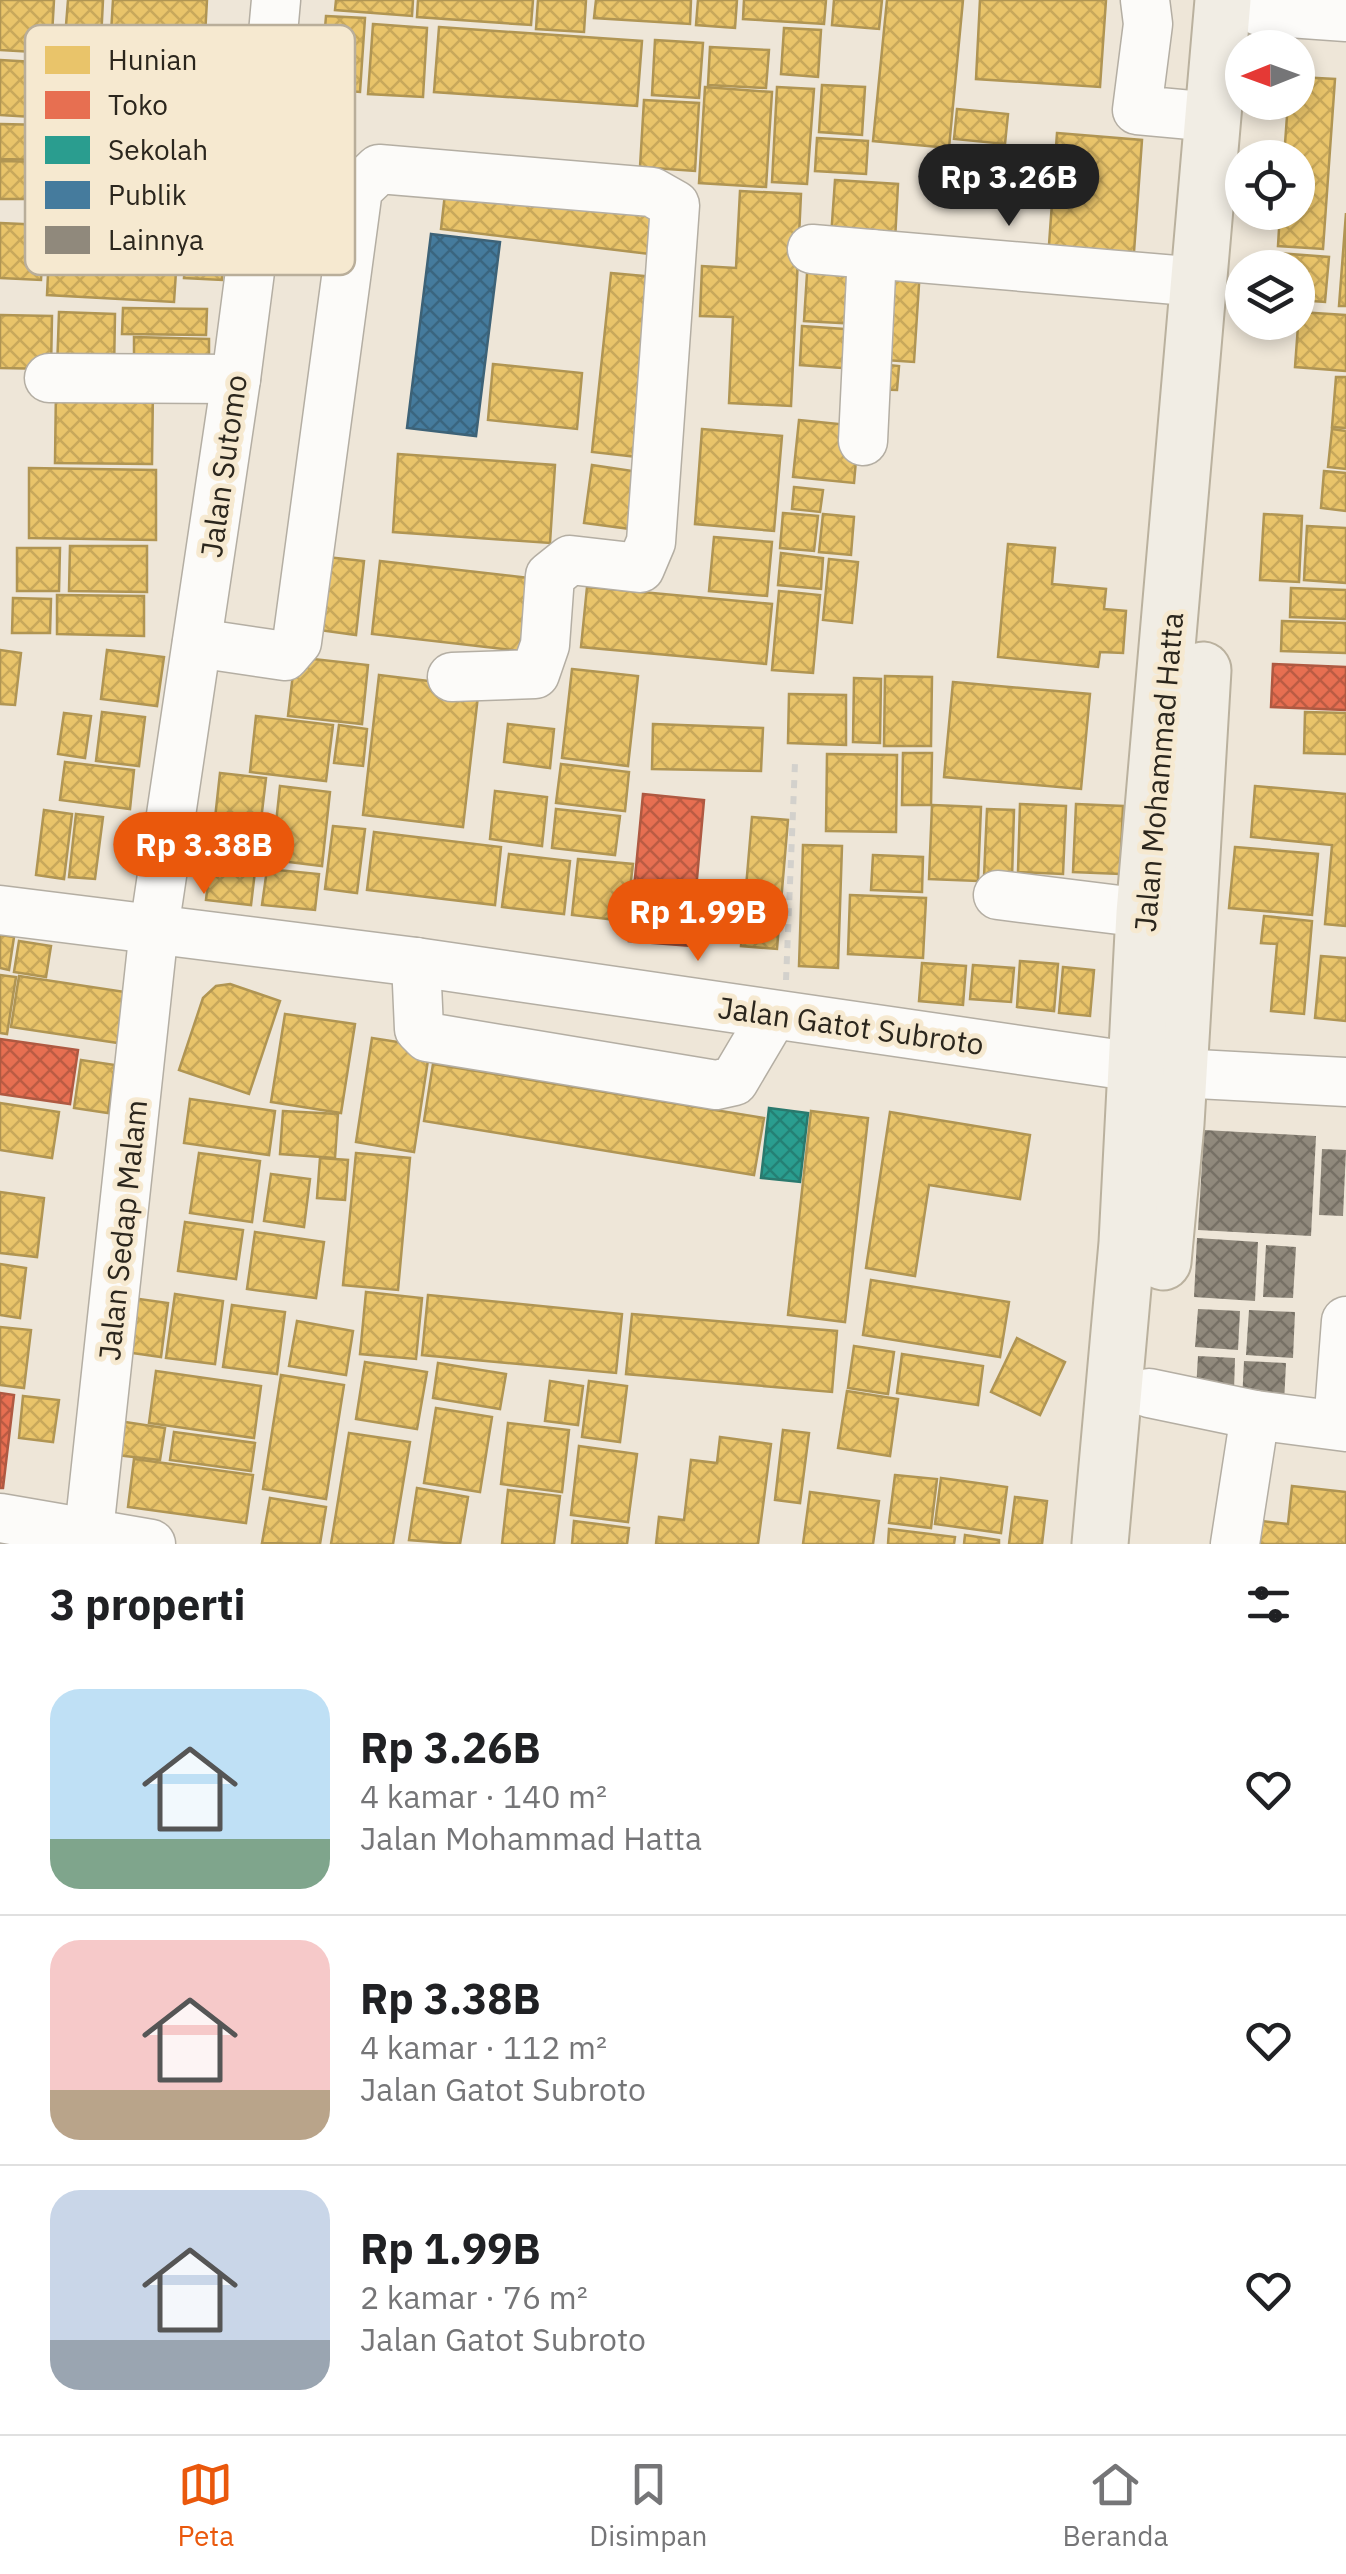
<!DOCTYPE html>
<html lang="id">
<head>
<meta charset="utf-8">
<style>
  :root { --surface:#fff; --page:#f2f2f2; --text:#202124; --muted:#757577; --line:#e0e0e0; --accent:#ea580c }
  body { margin:0; font-family:"IBM Plex Sans",sans-serif; background:var(--page); color:var(--text); height:100vh; display:flex; flex-direction:column; font-size:38px; white-space:nowrap }
  * { box-sizing:border-box; margin:0 }
  p { font-size:32px; color:var(--muted) }
  .icon { flex:none; width:55px; height:55px; fill:none; stroke:currentColor; stroke-width:2; stroke-linecap:round; stroke-linejoin:round }
  .map { position:relative; height:1544px; overflow:hidden }
  .panel { display:flex; flex-direction:column; background:var(--surface); flex:1 }
  .panel>* { flex:none }
  .needle { width:65px; rotate:269deg }
  .tools { position:absolute; left:1225px; top:30px; display:grid; gap:20px }
  .tools a { display:grid; place-items:center; width:90px; height:90px; border-radius:50%; background:var(--surface); box-shadow:0 5px 15px #0003; font-size:50px }
  .price { position:absolute; translate:-50% -85px; padding:0 22px; border-radius:35px; background:var(--accent); color:#fff; font-size:32px; line-height:65px; filter:drop-shadow(0 2px 5px #0008) }
  .price::after { content:''; position:absolute; left:50%; top:60px; width:30px; height:22px; margin-left:-15px; background:inherit; clip-path:polygon(0 0,100% 0,50% 100%) }
  .price.active { background:#222; color:#fff }
  ul { padding:0; list-style:none }
  li { display:flex; align-items:center; gap:30px; height:250px; padding:0 50px }
  li+li { border-top:2px solid var(--line) }
  li span { display:grid; place-items:center; flex:none; width:280px; height:200px; border-radius:30px; color:#555 }
  li>.icon { margin-inline-start:auto }
  span .icon { width:120px; height:120px; fill:#fffc; stroke-width:1 }
  li b { font-size:42px }
  h2 { display:flex; justify-content:space-between; align-items:center; height:120px; padding:0 50px; font-size:42px }
  .tabs { display:flex; justify-content:space-around; align-items:center; height:140px; border-top:2px solid var(--line); background:var(--surface); font-size:28px; color:var(--muted) }
  .tabs a { display:grid; justify-items:center; gap:5px }
  .tabs .active { color:var(--accent) }
  .map>svg:first-child { display:block }
  .homes { fill:url(#homes-cross-hatch); stroke:#b09553; stroke-width:2.5 }
  .shops { fill:url(#shops-cross-hatch); stroke:#af5941; stroke-width:2.5 }
  .schools { fill:url(#schools-cross-hatch); stroke:#2a796d; stroke-width:2.5 }
  .public { fill:url(#public-cross-hatch); stroke:#3d6277; stroke-width:2.5 }
  .building { fill:url(#building-cross-hatch) }
  .lines { fill:none; stroke-linecap:round; stroke-linejoin:round }
  .minor-casing { stroke:#b4aea3; stroke-width:51 }
  .major-casing { stroke:#bab19e; stroke-width:59 }
  .path { stroke:#d3d1cc; stroke-width:6; stroke-dasharray:8 8; stroke-linecap:butt }
  .minor { stroke:#fcfbf9; stroke-width:48 }
  .major { stroke:#f1ede4; stroke-width:55 }
  .labels { text-anchor:middle; dominant-baseline:central; stroke-width:10; stroke-linejoin:round; paint-order:stroke }
  .street-label { font-size:30px; fill:#2b261d; stroke:#f6e9d0 }
  .key { fill:#f6e9d0; stroke:#b9ae9a; stroke-width:2.5 }
  .key-label { font-size:28px; fill:#2b261d }
</style>
</head>
<body>
<div class="map">
<svg width="1346" height="1544" viewBox="0 0 1346 1544">
  <defs>
    <pattern id="homes-cross-hatch" width="8" height="8" patternUnits="userSpaceOnUse" patternTransform="scale(2.5)"><rect width="8" height="8" fill="#e9c46a"/><path d="M0 0l8 8M0 8l8-8" fill="none" stroke="#c8a85b"/></pattern>
    <pattern id="shops-cross-hatch" width="8" height="8" patternUnits="userSpaceOnUse" patternTransform="scale(2.5)"><rect width="8" height="8" fill="#e76f51"/><path d="M0 0l8 8M0 8l8-8" fill="none" stroke="#bb5b43"/></pattern>
    <pattern id="schools-cross-hatch" width="8" height="8" patternUnits="userSpaceOnUse" patternTransform="scale(2.5)"><rect width="8" height="8" fill="#2a9d8f"/><path d="M0 0l8 8M0 8l8-8" fill="none" stroke="#248074"/></pattern>
    <pattern id="public-cross-hatch" width="8" height="8" patternUnits="userSpaceOnUse" patternTransform="scale(2.5)"><rect width="8" height="8" fill="#457b9d"/><path d="M0 0l8 8M0 8l8-8" fill="none" stroke="#3a657f"/></pattern>
    <pattern id="building-cross-hatch" width="8" height="8" patternUnits="userSpaceOnUse" patternTransform="scale(2.5)"><rect width="8" height="8" fill="#90897c"/><path d="M0 0l8 8M0 8l8-8" fill="none" stroke="#767065"/></pattern>
  </defs>
  <rect width="100%" height="100%" fill="#eee6d8"/>
  <g class="homes">
    <polygon points="0,0 54,0 51,53 0,50"/>
    <polygon points="68,0 103,0 101,40 65,38"/>
    <polygon points="113,0 207,0 203,71 109,66"/>
    <polygon points="336,0 413,0 412,16 335,10"/>
    <polygon points="418,0 533,0 531,25 417,17"/>
    <polygon points="538,0 586,0 584,32 536,29"/>
    <polygon points="596,0 691,0 690,24 594,18"/>
    <polygon points="698,0 737,0 735,28 696,25"/>
    <polygon points="744,0 826,0 824,24 743,19"/>
    <polygon points="834,0 882,0 879,29 832,25"/>
    <polygon points="887,0 963,0 949,148 873,141"/>
    <polygon points="980,0 1106,0 1100,87 976,79"/>
    <polygon points="326,16 365,18 360,92 320,89"/>
    <polygon points="373,24 427,28 423,97 368,94"/>
    <polygon points="439,27 642,41 637,106 434,92"/>
    <polygon points="784,28 821,30 818,77 781,74"/>
    <polygon points="655,40 703,43 699,98 652,95"/>
    <polygon points="710,47 769,50 766,88 708,85"/>
    <polygon points="0,60 35,62 32,117 0,115"/>
    <polygon points="1298,77 1335,79 1323,249 1278,246 1280,212 1298,212 1298,158 1284,158 1288,102 1298,102"/>
    <polygon points="822,85 865,87 862,135 819,132"/>
    <polygon points="705,87 772,92 766,187 699,183"/>
    <polygon points="777,87 814,89 807,184 772,182"/>
    <polygon points="644,100 699,103 695,171 640,167"/>
    <polygon points="957,109 1008,114 1005,144 954,139"/>
    <polygon points="0,124 47,125 46,160 0,159"/>
    <polygon points="1057,133 1142,140 1133,266 1048,259"/>
    <polygon points="817,138 868,141 866,174 815,171"/>
    <polygon points="0,161 46,162 45,199 0,199"/>
    <polygon points="447,176 665,202 658,255 441,229"/>
    <polygon points="835,180 898,184 895,241 831,237"/>
    <polygon points="740,191 801,194 791,406 729,403 733,317 700,316 702,266 736,268"/>
    <polygon points="1346,213 1346,306 1339,306"/>
    <polygon points="0,223 44,225 41,280 0,278"/>
    <polygon points="50,233 178,241 174,302 47,295"/>
    <polygon points="187,238 224,241 222,280 184,278"/>
    <polygon points="1277,253 1329,257 1325,302 1298,300 1298,268 1276,268"/>
    <polygon points="808,258 861,261 857,324 804,321"/>
    <polygon points="876,267 920,269 914,362 871,359"/>
    <polygon points="611,273 665,278 647,458 592,452"/>
    <polygon points="123,308 207,309 206,335 122,334"/>
    <polygon points="59,312 115,314 114,371 57,370"/>
    <polygon points="1299,312 1346,315 1346,371 1295,367"/>
    <polygon points="0,315 52,316 51,369 0,368"/>
    <polygon points="802,326 858,330 856,369 800,365"/>
    <polygon points="134,337 209,339 209,370 134,368"/>
    <polygon points="870,363 899,366 897,390 868,389"/>
    <polygon points="493,364 582,373 577,429 488,420"/>
    <polygon points="1336,377 1346,377 1346,428 1332,427"/>
    <polygon points="56,387 153,388 152,464 55,463"/>
    <polygon points="799,420 859,426 854,483 793,477"/>
    <polygon points="702,429 782,436 774,531 695,524"/>
    <polygon points="1332,429 1346,431 1346,469 1328,467"/>
    <polygon points="398,454 555,465 550,543 393,532"/>
    <polygon points="592,465 646,473 638,530 584,523"/>
    <polygon points="29,468 156,470 156,540 29,538"/>
    <polygon points="1324,471 1346,473 1346,511 1321,508"/>
    <polygon points="794,487 823,490 820,512 792,509"/>
    <polygon points="783,513 818,516 814,551 780,548"/>
    <polygon points="823,514 854,517 851,555 819,552"/>
    <polygon points="1264,514 1302,516 1299,582 1260,580"/>
    <polygon points="1307,526 1346,528 1346,583 1304,580"/>
    <polygon points="714,537 772,542 767,596 709,591"/>
    <polygon points="1008,544 1055,548 1052,584 1106,589 1104,609 1126,611 1123,653 1100,652 1098,667 998,657"/>
    <polygon points="70,546 147,546 147,592 69,591"/>
    <polygon points="17,548 60,548 59,591 17,591"/>
    <polygon points="781,553 823,558 821,589 778,585"/>
    <polygon points="327,557 364,561 356,635 319,630"/>
    <polygon points="829,559 858,562 852,623 823,620"/>
    <polygon points="380,561 547,580 539,653 372,634"/>
    <polygon points="587,587 772,604 766,664 581,647"/>
    <polygon points="1291,588 1346,590 1346,619 1290,617"/>
    <polygon points="779,591 820,595 813,673 772,670"/>
    <polygon points="57,595 144,596 144,636 57,634"/>
    <polygon points="13,598 51,599 50,633 12,633"/>
    <polygon points="1282,621 1346,623 1346,653 1281,651"/>
    <polygon points="0,650 21,653 15,705 0,704"/>
    <polygon points="107,650 164,657 157,706 101,699"/>
    <polygon points="295,657 368,665 362,724 288,716"/>
    <polygon points="572,669 638,676 628,766 562,758"/>
    <polygon points="379,675 479,687 463,827 363,815"/>
    <polygon points="885,676 932,677 931,746 884,746"/>
    <polygon points="854,678 881,679 880,743 853,742"/>
    <polygon points="953,682 1090,694 1081,789 944,777"/>
    <polygon points="789,694 846,695 846,745 788,743"/>
    <polygon points="102,712 145,717 139,766 96,761"/>
    <polygon points="1305,712 1346,713 1346,754 1304,753"/>
    <polygon points="64,713 91,716 85,758 58,754"/>
    <polygon points="256,716 333,725 326,781 250,772"/>
    <polygon points="508,724 554,729 550,768 504,762"/>
    <polygon points="653,724 763,728 761,771 652,769"/>
    <polygon points="339,725 367,729 363,766 334,763"/>
    <polygon points="903,753 932,753 931,805 902,805"/>
    <polygon points="827,754 897,755 896,832 826,831"/>
    <polygon points="65,762 134,770 130,809 60,800"/>
    <polygon points="561,764 629,772 625,811 556,803"/>
    <polygon points="220,773 266,778 251,905 206,900"/>
    <polygon points="280,786 330,792 322,866 272,860"/>
    <polygon points="1255,786 1346,794 1346,926 1325,924 1332,845 1251,837"/>
    <polygon points="495,791 547,797 542,846 490,839"/>
    <polygon points="1020,804 1066,806 1063,874 1018,872"/>
    <polygon points="1076,804 1123,806 1120,874 1073,872"/>
    <polygon points="932,805 981,807 978,881 929,879"/>
    <polygon points="556,809 620,816 615,855 552,848"/>
    <polygon points="987,809 1014,810 1012,878 984,877"/>
    <polygon points="44,810 72,814 64,879 36,875"/>
    <polygon points="76,814 103,817 95,879 69,877"/>
    <polygon points="752,817 788,820 777,949 741,946"/>
    <polygon points="333,826 365,829 357,893 325,889"/>
    <polygon points="374,832 501,847 495,905 367,890"/>
    <polygon points="803,845 842,846 838,968 799,966"/>
    <polygon points="1235,847 1318,854 1312,915 1229,908"/>
    <polygon points="509,854 570,861 564,914 502,907"/>
    <polygon points="873,855 923,857 922,892 871,890"/>
    <polygon points="578,859 633,864 626,921 572,915"/>
    <polygon points="267,869 319,874 315,910 262,905"/>
    <polygon points="850,895 926,898 923,958 848,954"/>
    <polygon points="1264,916 1312,921 1304,1014 1271,1011 1277,944 1261,943"/>
    <polygon points="0,935 14,937 9,970 0,968"/>
    <polygon points="19,941 51,946 46,977 14,972"/>
    <polygon points="1321,956 1346,958 1346,1021 1315,1018"/>
    <polygon points="1020,961 1058,964 1054,1011 1017,1007"/>
    <polygon points="922,963 966,966 963,1005 919,1001"/>
    <polygon points="973,965 1014,968 1011,1002 970,999"/>
    <polygon points="1063,967 1094,970 1090,1016 1059,1013"/>
    <polygon points="0,975 16,977 7,1034 0,1033"/>
    <polygon points="19,976 125,992 118,1043 11,1027"/>
    <polygon points="230,984 280,1001 249,1094 179,1070 203,998 216,986"/>
    <polygon points="285,1014 355,1024 341,1113 271,1102"/>
    <polygon points="372,1038 430,1047 414,1152 356,1142"/>
    <polygon points="81,1060 115,1065 108,1113 74,1108"/>
    <polygon points="433,1064 764,1118 754,1175 424,1121"/>
    <polygon points="190,1099 275,1111 269,1155 184,1143"/>
    <polygon points="0,1103 59,1112 52,1158 0,1150"/>
    <polygon points="283,1111 338,1114 335,1158 280,1154"/>
    <polygon points="811,1111 868,1118 845,1322 788,1315"/>
    <polygon points="890,1112 1030,1135 1020,1199 929,1185 915,1276 866,1268"/>
    <polygon points="199,1153 260,1161 252,1222 190,1213"/>
    <polygon points="356,1153 410,1158 398,1290 343,1285"/>
    <polygon points="320,1158 348,1160 345,1200 317,1198"/>
    <polygon points="271,1174 310,1179 304,1227 264,1221"/>
    <polygon points="0,1192 44,1198 37,1257 0,1253"/>
    <polygon points="185,1222 243,1230 236,1279 178,1271"/>
    <polygon points="255,1232 324,1242 316,1298 247,1289"/>
    <polygon points="0,1264 26,1268 20,1318 0,1315"/>
    <polygon points="871,1280 1009,1302 1000,1357 863,1335"/>
    <polygon points="366,1292 422,1298 416,1359 360,1354"/>
    <polygon points="175,1294 223,1301 215,1364 166,1358"/>
    <polygon points="428,1295 622,1314 616,1373 422,1355"/>
    <polygon points="132,1298 168,1303 161,1357 125,1352"/>
    <polygon points="232,1305 285,1312 277,1374 223,1367"/>
    <polygon points="632,1314 837,1331 832,1392 626,1374"/>
    <polygon points="297,1321 353,1331 346,1375 289,1366"/>
    <polygon points="0,1327 31,1330 24,1388 0,1385"/>
    <polygon points="1017,1338 1065,1362 1040,1415 991,1392"/>
    <polygon points="854,1346 894,1352 888,1394 848,1388"/>
    <polygon points="902,1354 983,1366 978,1405 897,1393"/>
    <polygon points="365,1362 427,1372 417,1429 356,1419"/>
    <polygon points="438,1363 506,1374 500,1409 433,1398"/>
    <polygon points="156,1371 261,1386 254,1438 149,1423"/>
    <polygon points="281,1375 344,1385 326,1499 263,1489"/>
    <polygon points="550,1381 583,1386 578,1425 545,1421"/>
    <polygon points="589,1381 627,1386 620,1442 582,1437"/>
    <polygon points="847,1391 898,1399 890,1456 838,1448"/>
    <polygon points="23,1396 59,1400 53,1442 19,1438"/>
    <polygon points="436,1408 492,1417 480,1492 424,1483"/>
    <polygon points="112,1420 165,1428 160,1460 107,1454"/>
    <polygon points="508,1423 569,1430 562,1492 501,1484"/>
    <polygon points="783,1430 809,1433 800,1503 775,1500"/>
    <polygon points="174,1432 255,1443 251,1471 170,1460"/>
    <polygon points="349,1433 410,1442 393,1544 331,1544"/>
    <polygon points="720,1437 771,1444 758,1544 656,1544 659,1517 684,1520 691,1460 717,1463"/>
    <polygon points="579,1446 637,1454 628,1522 571,1515"/>
    <polygon points="134,1459 253,1475 246,1523 128,1507"/>
    <polygon points="895,1475 937,1479 931,1528 889,1523"/>
    <polygon points="941,1478 1007,1487 1001,1533 935,1524"/>
    <polygon points="1292,1486 1346,1492 1346,1544 1250,1544 1253,1520 1288,1524"/>
    <polygon points="417,1488 468,1497 460,1544 409,1540"/>
    <polygon points="508,1490 560,1496 554,1544 502,1544"/>
    <polygon points="810,1492 879,1501 873,1544 803,1544"/>
    <polygon points="1015,1497 1047,1501 1042,1544 1009,1544"/>
    <polygon points="270,1498 326,1507 320,1544 262,1543"/>
    <polygon points="574,1521 629,1528 627,1544 572,1544"/>
    <polygon points="889,1529 955,1537 954,1544 888,1544"/>
    <polygon points="965,1535 999,1540 999,1544 964,1544"/>
  </g>
  <g class="shops">
    <polygon points="1273,664 1346,667 1346,710 1271,707"/>
    <polygon points="643,794 704,800 691,946 629,941"/>
    <polygon points="0,1039 78,1050 70,1104 0,1094"/>
    <polygon points="0,1393 14,1395 3,1488 0,1488"/>
  </g>
  <polygon class="schools" points="769,1108 808,1113 800,1182 761,1178"/>
  <polygon class="public" points="431,234 500,242 476,436 407,428"/>
  <g class="building">
    <polygon points="1204,1130 1316,1136 1311,1236 1198,1230"/>
    <polygon points="1322,1149 1346,1150 1343,1216 1319,1215"/>
    <polygon points="1197,1238 1258,1242 1255,1301 1194,1297"/>
    <polygon points="1266,1245 1296,1247 1293,1298 1263,1297"/>
    <polygon points="1198,1309 1240,1311 1238,1350 1195,1347"/>
    <polygon points="1249,1310 1295,1312 1293,1358 1246,1355"/>
    <polygon points="1198,1356 1235,1358 1234,1391 1196,1389"/>
    <polygon points="1244,1361 1286,1363 1284,1403 1242,1401"/>
  </g>
  <g class="lines">
    <defs>
      <g id="minor">
        <polyline points="1145,0 1148,24 1137,110 1213,117"/>
        <polyline points="1259,11 1346,17"/>
        <polyline points="812,249 1200,282"/>
        <polyline points="49,378 236,379"/>
        <polyline points="863,441 872,254"/>
        <polyline points="197,643 285,656 297,642 358,189 379,169 652,192 675,205 651,542 640,568 570,560 550,576 545,645 535,674 452,677"/>
        <polyline points="998,895 1144,913"/>
        <polyline points="0,910 416,962 1178,1073 1346,1082"/>
        <polyline points="416,962 419,1029 427,1037 716,1085 734,1081 773,1015"/>
        <polyline points="1149,1393 1255,1415 1346,1427"/>
        <polyline points="1338,1425 1346,1321"/>
        <polyline points="0,1518 151,1544"/>
        <polyline points="89,1531 154,929 236,379 255,233 276,0"/>
        <polyline points="1235,1544 1255,1415"/>
      </g>
      <g id="major">
        <polyline points="1163,1262 1176,1124 1203,670"/>
        <polyline points="1100,1544 1127,1243 1144,913 1223,0"/>
      </g>
    </defs>
    <use href="#minor" class="minor-casing"/>
    <use href="#major" class="major-casing"/>
    <polyline class="path" points="786,980 795,763"/>
    <use href="#minor" class="minor"/>
    <use href="#major" class="major"/>
  </g>
  <g class="labels">
    <g class="street-label">
      <text transform="translate(223 466) rotate(-82)">Jalan Sutomo</text>
      <text transform="translate(1158 772) rotate(-85)">Jalan Mohammad Hatta</text>
      <text transform="translate(851 1025) rotate(8)">Jalan Gatot Subroto</text>
      <text transform="translate(122 1230) rotate(-84)">Jalan Sedap Malam</text>
    </g>
  </g>
  <rect x="25" y="25" width="330" height="250" rx="15" class="key"/>
  <rect x="45" y="46" width="45" height="28" fill="#e9c46a"/>
  <rect x="45" y="91" width="45" height="28" fill="#e76f51"/>
  <rect x="45" y="136" width="45" height="28" fill="#2a9d8f"/>
  <rect x="45" y="181" width="45" height="28" fill="#457b9d"/>
  <rect x="45" y="226" width="45" height="28" fill="#90897c"/>
  <g class="key-label">
    <text x="108" y="70">Hunian</text>
    <text x="108" y="115">Toko</text>
    <text x="108" y="160">Sekolah</text>
    <text x="108" y="205">Publik</text>
    <text x="108" y="250">Lainnya</text>
  </g>
</svg>
<div class="tools">
<a><svg class="needle" viewBox="-14 -14 28 28"><path d="M0-13l5 13h-10z" fill="#e53935"/><path d="M0 13l5-13h-10z" fill="#757577"/></svg></a>
<a><svg class="icon" aria-label="locate" viewBox="0 0 24 24"><circle cx="12" cy="12" r="6"/><path d="M12 2v4M12 18v4M2 12h4M18 12h4"/></svg></a>
<a><svg class="icon" aria-label="layers" viewBox="0 0 24 24"><path d="M12 4l9 5-9 5-9-5zM3 14l9 5 9-5"/></svg></a>
</div>
<b class="price active" style="left:1009px;top:229px">Rp 3.26B</b>
<b class="price" style="left:204px;top:897px">Rp 3.38B</b>
<b class="price" style="left:698px;top:964px">Rp 1.99B</b>
</div>
<section class="panel">
<h2>3 properti<svg class="icon" aria-label="filters" viewBox="0 0 24 24"><path d="M4 7h16M4 17h16"/><circle cx="9" cy="7" r="2"/><circle cx="15" cy="17" r="2"/></svg></h2>
<ul>
<li><span style="background:linear-gradient(#bfe0f5 75%,#7fa58c 0)"><svg class="icon" aria-label="home" viewBox="0 0 24 24"><path d="M3 11l9-7 9 7M6 9v11h12V9"/></svg></span><div><b>Rp 3.26B</b><p>4 kamar · 140 m²</p><p>Jalan Mohammad Hatta</p></div><svg class="icon" aria-label="heart" viewBox="0 0 24 24"><path d="M12 20l-8-8c-3-5 5-10 8-4 3-6 11-1 8 4z"/></svg></li>
<li><span style="background:linear-gradient(#f6c9c9 75%,#b9a48a 0)"><svg class="icon" aria-label="home" viewBox="0 0 24 24"><path d="M3 11l9-7 9 7M6 9v11h12V9"/></svg></span><div><b>Rp 3.38B</b><p>4 kamar · 112 m²</p><p>Jalan Gatot Subroto</p></div><svg class="icon" aria-label="heart" viewBox="0 0 24 24"><path d="M12 20l-8-8c-3-5 5-10 8-4 3-6 11-1 8 4z"/></svg></li>
<li><span style="background:linear-gradient(#c9d6e8 75%,#9aa5b1 0)"><svg class="icon" aria-label="home" viewBox="0 0 24 24"><path d="M3 11l9-7 9 7M6 9v11h12V9"/></svg></span><div><b>Rp 1.99B</b><p>2 kamar · 76 m²</p><p>Jalan Gatot Subroto</p></div><svg class="icon" aria-label="heart" viewBox="0 0 24 24"><path d="M12 20l-8-8c-3-5 5-10 8-4 3-6 11-1 8 4z"/></svg></li>
</ul>
</section>
<nav class="tabs">
<a class="active"><svg class="icon" aria-label="map" viewBox="0 0 24 24"><path d="M3 6l6-2 6 2 6-2v14l-6 2-6-2-6 2zM9 4v14M15 6v14"/></svg>Peta</a>
<a><svg class="icon" aria-label="saved" viewBox="0 0 24 24"><path d="M7 4h10v16l-5-4-5 4z"/></svg>Disimpan</a>
<a><svg class="icon" aria-label="home" viewBox="0 0 24 24"><path d="M3 11l9-7 9 7M6 9v11h12V9"/></svg>Beranda</a>
</nav>
</body>
</html>
